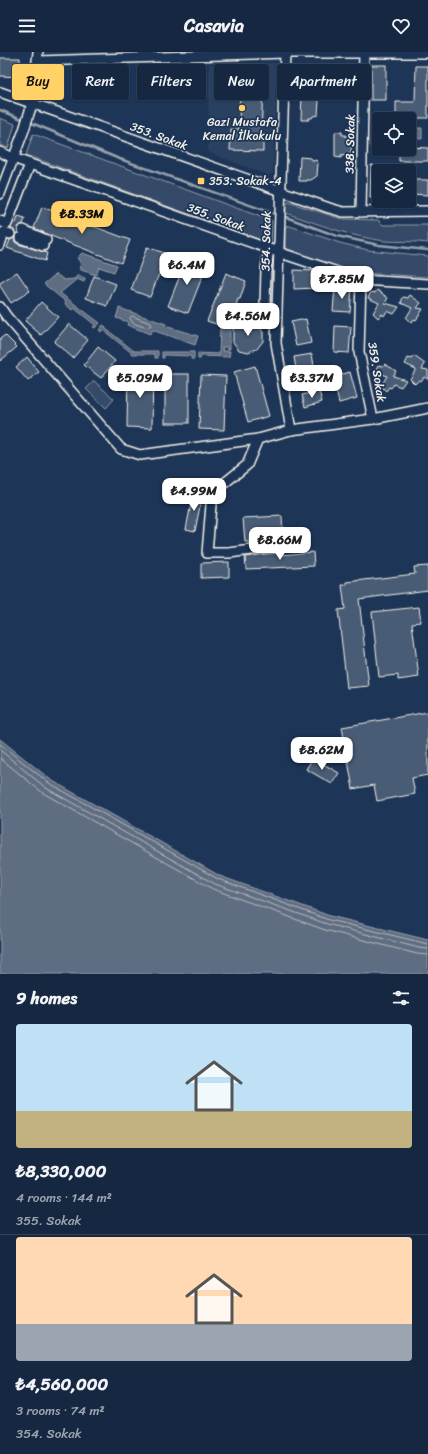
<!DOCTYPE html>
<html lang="en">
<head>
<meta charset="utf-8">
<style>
  :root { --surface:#162841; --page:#23344c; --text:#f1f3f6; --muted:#9ea6b1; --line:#35445a; --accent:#ffd166 }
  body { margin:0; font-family:Sriracha,sans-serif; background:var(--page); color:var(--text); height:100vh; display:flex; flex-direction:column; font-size:15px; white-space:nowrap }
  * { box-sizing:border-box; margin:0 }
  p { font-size:13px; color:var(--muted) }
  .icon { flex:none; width:22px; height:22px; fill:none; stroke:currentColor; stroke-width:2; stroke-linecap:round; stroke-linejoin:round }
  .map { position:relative; height:922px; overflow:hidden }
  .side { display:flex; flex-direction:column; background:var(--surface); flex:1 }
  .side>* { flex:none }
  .banner { position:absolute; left:12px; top:12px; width:404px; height:36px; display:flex; gap:8px }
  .controls { position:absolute; left:372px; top:60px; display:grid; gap:8px }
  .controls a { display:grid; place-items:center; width:44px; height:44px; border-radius:4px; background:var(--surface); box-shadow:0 1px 3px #0004,0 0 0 1px var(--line); font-size:20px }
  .price { position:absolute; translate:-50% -34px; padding:0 9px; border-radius:8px; background:#fff; color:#222; font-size:13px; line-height:26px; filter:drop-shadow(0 1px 2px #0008) }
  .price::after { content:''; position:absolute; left:50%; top:24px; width:12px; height:9px; margin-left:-6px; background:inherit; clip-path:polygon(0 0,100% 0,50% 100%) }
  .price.active { background:var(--accent); color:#111 }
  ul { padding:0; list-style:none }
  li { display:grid; align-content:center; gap:8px; height:212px; padding:0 16px }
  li+li { border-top:1px solid var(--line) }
  li span { display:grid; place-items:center; height:124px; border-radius:4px; color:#555 }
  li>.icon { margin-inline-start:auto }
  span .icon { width:72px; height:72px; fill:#fffc; stroke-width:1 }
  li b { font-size:17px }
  h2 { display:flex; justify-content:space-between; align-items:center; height:48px; padding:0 16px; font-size:17px }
  .chip { padding:0 14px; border-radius:4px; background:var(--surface); box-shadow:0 1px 3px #0004,0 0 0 1px var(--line); font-size:14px; line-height:36px }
  .chip.active { background:var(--accent); color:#111 }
  header { display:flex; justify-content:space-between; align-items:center; height:52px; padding:0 16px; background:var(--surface); font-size:18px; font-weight:800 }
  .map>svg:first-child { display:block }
  .built { fill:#2a4060 }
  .green { fill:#354a67; stroke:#949ea8 }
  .water { fill:#5e6d82; stroke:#9aa2ab }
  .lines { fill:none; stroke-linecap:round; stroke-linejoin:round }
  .shore { stroke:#b8bcbf; stroke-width:1 }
  .stream { stroke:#9aa2ab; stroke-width:2.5 }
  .building { fill:#485b74; stroke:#f4f1e8 }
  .street-tunnel { stroke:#3d516d; stroke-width:9; stroke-dasharray:9 4.5; stroke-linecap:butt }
  .street-casing { stroke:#f4f1e8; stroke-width:12 }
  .street { stroke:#1d3557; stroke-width:9 }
  .poi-dot { fill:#ffd166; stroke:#1d3557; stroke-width:1.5 }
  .labels { text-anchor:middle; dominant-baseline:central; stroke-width:3.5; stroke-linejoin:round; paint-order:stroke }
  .poi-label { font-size:12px; fill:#f4f1e8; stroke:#1d3557 }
  .street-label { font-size:12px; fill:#f4f1e8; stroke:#1d3557 }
</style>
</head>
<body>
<header><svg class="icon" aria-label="menu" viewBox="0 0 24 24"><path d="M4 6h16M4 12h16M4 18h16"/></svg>Casavia<svg class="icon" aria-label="heart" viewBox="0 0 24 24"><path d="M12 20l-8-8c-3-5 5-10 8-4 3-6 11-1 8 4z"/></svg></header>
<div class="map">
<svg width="428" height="922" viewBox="0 0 428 922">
  <rect width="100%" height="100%" fill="#1d3557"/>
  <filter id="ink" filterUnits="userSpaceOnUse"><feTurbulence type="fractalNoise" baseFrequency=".025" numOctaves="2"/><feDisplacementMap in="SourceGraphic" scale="8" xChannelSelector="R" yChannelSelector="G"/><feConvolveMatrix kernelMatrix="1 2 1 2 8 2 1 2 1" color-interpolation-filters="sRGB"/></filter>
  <g filter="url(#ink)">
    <polygon class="built" points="277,11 273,120 269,124 208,100 209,12"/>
    <g class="green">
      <polygon points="0,66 15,72 8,96 0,93"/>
      <polygon points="33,82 272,169 271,192 26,103"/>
      <path d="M 288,150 L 342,167 L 378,168 L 383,173 L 428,173 L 428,191 C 414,189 399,190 385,189 C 351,185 318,172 286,161 L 286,153 Z"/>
      <polygon points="287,173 340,191 368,198 428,204 428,225 346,220 285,196 285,177"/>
      <polygon points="94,329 114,347 106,356 86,337"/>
    </g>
    <g class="water">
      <polygon points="409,76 422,76 422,87 409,86"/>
      <polygon points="82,201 117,213 114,220 99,215 96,223 81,218 80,210 77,206"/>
      <polygon points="56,222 64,228 74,227 78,223 85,226 84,230 77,227 60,241 100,271 95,276 93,275 95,273 74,256 72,258 65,252 66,250 44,232"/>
      <polygon points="119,256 166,272 165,274 198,284 195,293 152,278 150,282 127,273 128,270 116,266"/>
      <polygon points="103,273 106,275 105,276 134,299 158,299 158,306 155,306 155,302 133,302 103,278 101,280 99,278"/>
      <polygon points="220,276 230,276 230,297 227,297 227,295 222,295 223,299 230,299 229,305 201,304 200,307 198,307 198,301 219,302"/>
      <polygon points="162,300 194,300 194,307 191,307 191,304 164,303 164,306 162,306"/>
      <polygon points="0,687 51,728 220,824 330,864 428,888 428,922 0,922"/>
    </g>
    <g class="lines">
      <g class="shore">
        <polygon points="132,264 150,271 151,273 147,276 133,271 130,266"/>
        <polyline points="0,692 49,731 218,827 329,868 428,892"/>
        <polyline points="0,698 46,736 215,832 327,872 419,896 428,897"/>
        <polyline points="0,706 43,741 213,837 325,878 417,902 428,903"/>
      </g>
      <g class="stream">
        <polyline points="0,58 117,106 278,163"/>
        <polyline points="283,164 337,184 379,193 428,198"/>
      </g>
    </g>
    <g class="building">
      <polygon points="0,6 20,6 20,25 0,24"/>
      <rect x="371" y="13" width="15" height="35"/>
      <polygon points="416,14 428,14 428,66 396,66 396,50 415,50"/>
      <polygon points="233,17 265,18 265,29 263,29 261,88 263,88 263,99 230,98 231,77 239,77 240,38 232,38"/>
      <polygon points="335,17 343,18 343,20 352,23 352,39 346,40 346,41 342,41 342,43 336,43"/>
      <polygon points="302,42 309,43 319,48 318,63 313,64 312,66 309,66 309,68 301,68"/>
      <polygon points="372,63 379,64 379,96 371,96"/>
      <polygon points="335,80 342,80 342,83 346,83 346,85 352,85 351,101 347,103 341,104 341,106 335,105"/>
      <polygon points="409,95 428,96 428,109 399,109 399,97 409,97"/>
      <polygon points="300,105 311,106 313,109 316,108 318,111 317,124 311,128 307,128 307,129 299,129"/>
      <polygon points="371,113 379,114 379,146 370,146"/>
      <polygon points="410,128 428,128 428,143 410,142"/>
      <polygon points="42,155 130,188 121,211 51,184 34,176"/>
      <polygon points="18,165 25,167 23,172 20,173 18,175 18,181 16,182 14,177"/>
      <polygon points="14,186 15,190 18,192 47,201 45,209 7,196 10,188"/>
      <polygon points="147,195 167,202 150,245 131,238"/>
      <polygon points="186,208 206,215 188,261 168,254"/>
      <polygon points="294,218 316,219 316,236 294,237"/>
      <polygon points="17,220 30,239 11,251 0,234 0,231"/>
      <polygon points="226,221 246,229 240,247 238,247 228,276 207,269"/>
      <polygon points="94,224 116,232 107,254 86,246"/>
      <polygon points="335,235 352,236 350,260 333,259"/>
      <polygon points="377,238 388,246 385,251 399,255 394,262 387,259 384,264 382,262 378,266 373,261 379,251 368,246 371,240 375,241"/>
      <polygon points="410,243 421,251 417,256 423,257 416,268 414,267 411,271 406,266 412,256 401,251 403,245 408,246"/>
      <polygon points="41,250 58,265 41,283 25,269"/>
      <polygon points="306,267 311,291 296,294 291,270"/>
      <polygon points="248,269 257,272 263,280 263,289 257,297 248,300 239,298 233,290 233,275"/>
      <polygon points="69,272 88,288 73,306 54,290"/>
      <polygon points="335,274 351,275 349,301 334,300"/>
      <polygon points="5,283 17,295 0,309 0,287"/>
      <polygon points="98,295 115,309 101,326 84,313"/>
      <polygon points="312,302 316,326 298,329 294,305"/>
      <polygon points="414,304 425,312 422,317 428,318 428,327 424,325 421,329 419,328 415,332 410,327 416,317 405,312 408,306 412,307"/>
      <polygon points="27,305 39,320 28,329 16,315"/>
      <polygon points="385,312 396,319 393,324 406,328 401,335 394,332 391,336 389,335 386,339 381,334 387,324 376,319 379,313 383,314"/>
      <polygon points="255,314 269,364 248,370 234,320"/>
      <polygon points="128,319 153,319 152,376 127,375"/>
      <polygon points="350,320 357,346 339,351 333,325"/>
      <rect x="165" y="322" width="24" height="49"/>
      <polygon points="201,323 226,324 224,378 199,377"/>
      <polygon points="319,339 322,350 305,355 302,343"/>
      <polygon points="193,442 202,444 195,479 186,477"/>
      <polygon points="282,464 283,487 245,490 243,466"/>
      <polygon points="313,500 314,514 246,517 245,505 265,502 281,501 281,503"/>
      <polygon points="229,510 229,525 201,526 201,511"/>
      <polygon points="428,514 428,538 359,547 369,634 347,636 338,558 345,557 342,533 347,533 347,530 415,522 414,515"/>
      <polygon points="419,555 421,570 412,571 419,625 398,628 398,623 379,625 372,560"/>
      <polygon points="428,660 428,723 412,726 415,742 377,749 374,733 353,737 342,675"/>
      <polygon points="313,706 339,721 332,732 306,717"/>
    </g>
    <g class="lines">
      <polyline class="street-tunnel" points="13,175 23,178"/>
      <defs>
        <g id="street">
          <polyline points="285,0 276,291 291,378"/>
          <polyline points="38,9 285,1 428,1"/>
          <polyline points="0,40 329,156 343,160 428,159"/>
          <polyline points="0,100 13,106 278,200 361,228 428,232"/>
          <polyline points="0,142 24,78 32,52 38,0"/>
          <polyline points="361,160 364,0"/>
          <polyline points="0,169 7,172 30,112"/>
          <polyline points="23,178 46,188"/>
          <polyline points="20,186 43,194"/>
          <polyline points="0,193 4,180 10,182"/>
          <polyline points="361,228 359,300 373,367"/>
          <polyline points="265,254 266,217 269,197"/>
          <polyline points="0,255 7,265 121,397 140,403 258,387 291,378 373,367 428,356"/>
          <polyline points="258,387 247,413 212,441 207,501 229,501 281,494"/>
        </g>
      </defs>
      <use href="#street" class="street-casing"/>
      <use href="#street" class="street"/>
    </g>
  </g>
  <g class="poi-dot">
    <circle cx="242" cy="56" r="4"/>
    <rect x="197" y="125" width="8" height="8" rx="2"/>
  </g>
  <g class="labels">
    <g class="poi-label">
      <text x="242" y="70">Gazi Mustafa<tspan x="242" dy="14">Kemal İlkokulu</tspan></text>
      <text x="209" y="129" text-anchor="start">353. Sokak-4</text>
    </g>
    <g class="street-label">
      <text transform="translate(159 84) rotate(20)">353. Sokak</text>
      <text transform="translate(350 92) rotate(-89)">338. Sokak</text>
      <text transform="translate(216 165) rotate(20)">355. Sokak</text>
      <text transform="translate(266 189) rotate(-89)">354. Sokak</text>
      <text transform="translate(377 320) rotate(81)">359. Sokak</text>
    </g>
  </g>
</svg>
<div class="controls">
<a><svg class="icon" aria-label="locate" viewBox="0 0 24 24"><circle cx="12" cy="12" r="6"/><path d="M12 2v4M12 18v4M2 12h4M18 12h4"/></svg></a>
<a><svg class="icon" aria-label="layers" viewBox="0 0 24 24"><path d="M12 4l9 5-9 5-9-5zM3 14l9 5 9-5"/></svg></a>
</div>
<b class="price active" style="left:82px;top:183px">₺8.33M</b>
<b class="price" style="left:187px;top:234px">₺6.4M</b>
<b class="price" style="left:342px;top:248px">₺7.85M</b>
<b class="price" style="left:248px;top:285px">₺4.56M</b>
<b class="price" style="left:140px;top:347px">₺5.09M</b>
<b class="price" style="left:312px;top:347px">₺3.37M</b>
<b class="price" style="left:194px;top:460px">₺4.99M</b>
<b class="price" style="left:280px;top:509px">₺8.66M</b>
<b class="price" style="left:322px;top:719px">₺8.62M</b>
<div class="banner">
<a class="chip active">Buy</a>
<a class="chip">Rent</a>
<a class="chip">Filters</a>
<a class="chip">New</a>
<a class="chip">Apartment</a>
</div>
</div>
<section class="side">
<h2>9 homes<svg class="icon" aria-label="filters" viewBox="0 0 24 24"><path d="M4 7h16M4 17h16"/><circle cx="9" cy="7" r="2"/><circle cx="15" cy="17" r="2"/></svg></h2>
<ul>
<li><span style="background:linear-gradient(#bfe0f5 70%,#c2b280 0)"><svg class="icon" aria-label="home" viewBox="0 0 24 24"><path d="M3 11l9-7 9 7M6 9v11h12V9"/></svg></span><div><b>₺8,330,000</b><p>4 rooms · 144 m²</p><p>355. Sokak</p></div></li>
<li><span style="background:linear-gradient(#ffd9b3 70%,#9aa5b1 0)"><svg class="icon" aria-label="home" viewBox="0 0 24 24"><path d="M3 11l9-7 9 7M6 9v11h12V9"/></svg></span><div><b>₺4,560,000</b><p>3 rooms · 74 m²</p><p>354. Sokak</p></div></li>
</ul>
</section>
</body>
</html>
